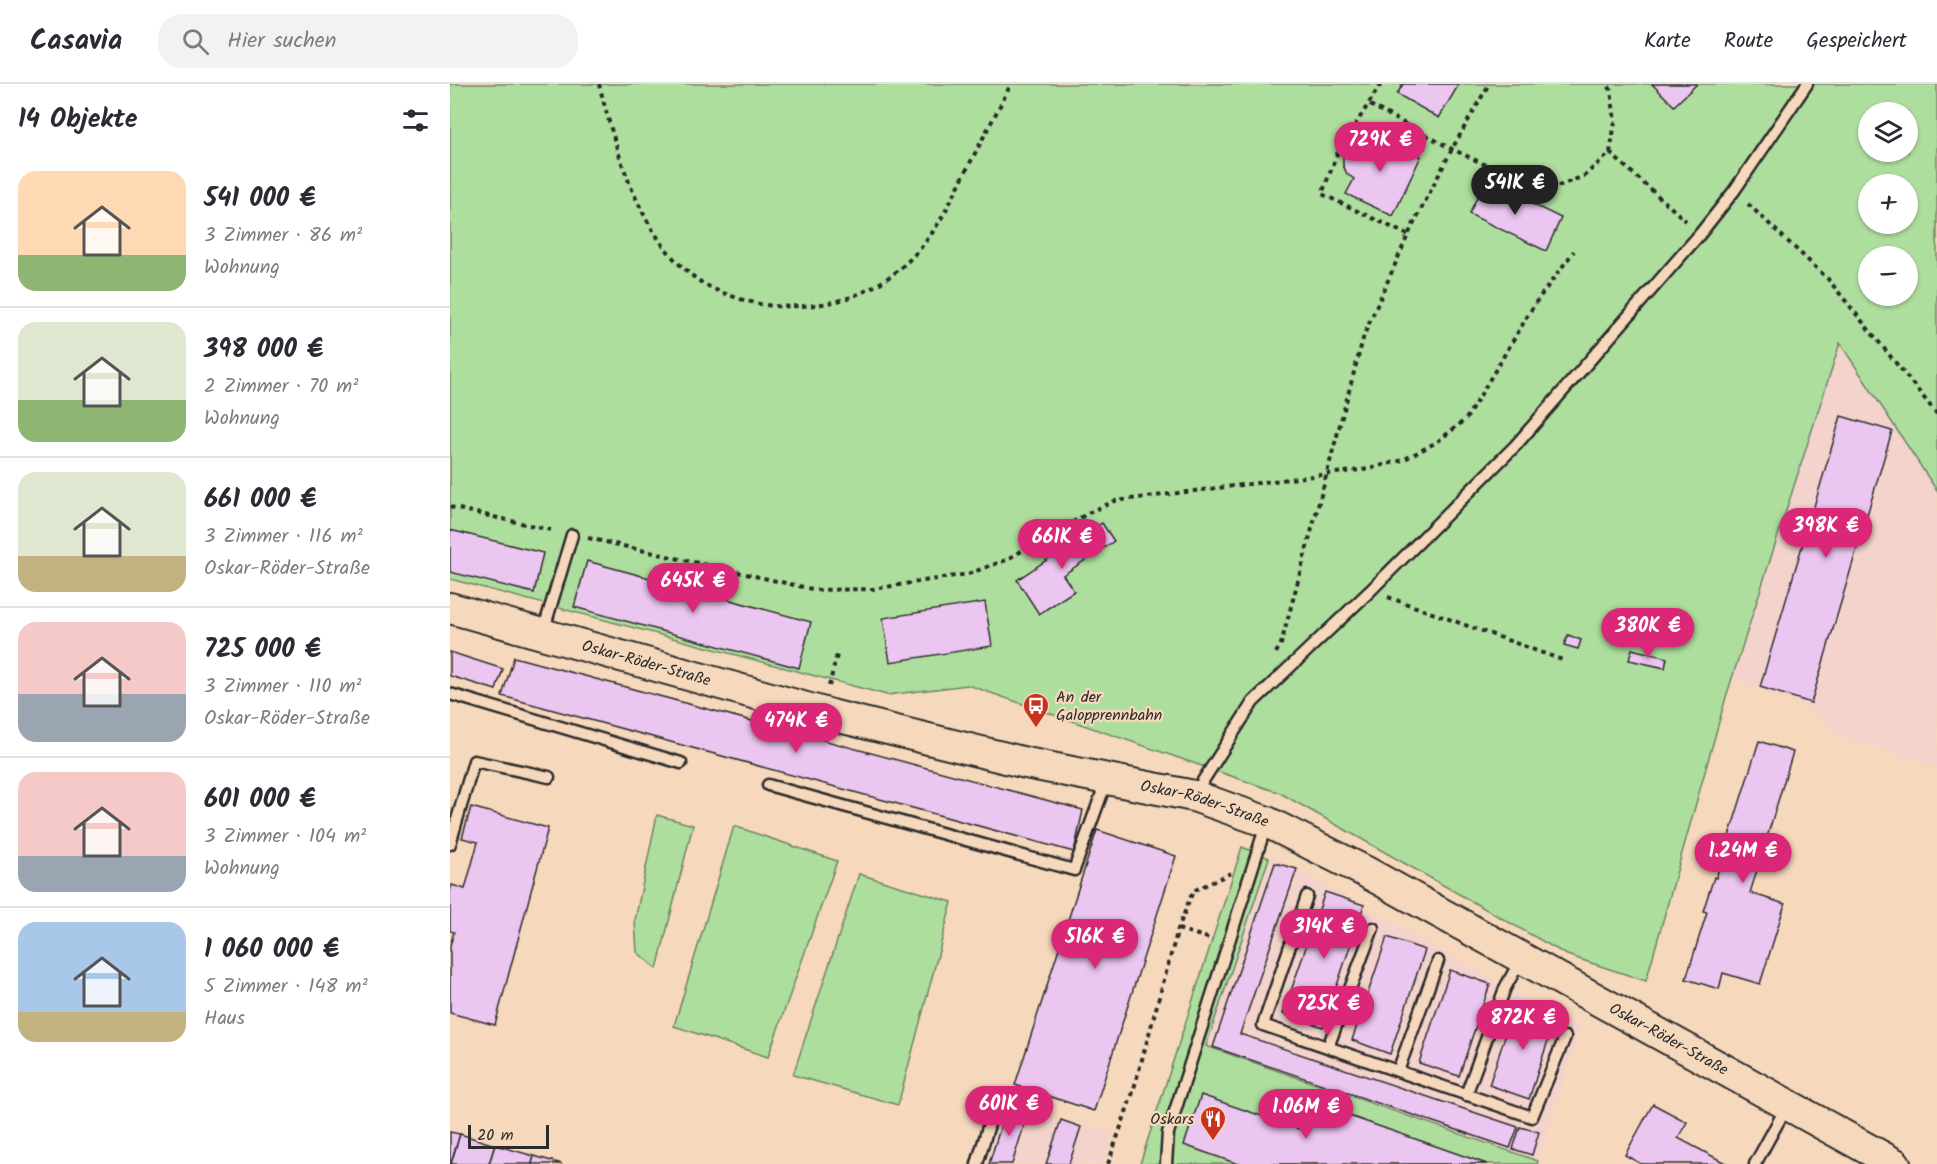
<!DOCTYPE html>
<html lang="de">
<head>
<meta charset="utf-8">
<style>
  :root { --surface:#fff; --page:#f2f2f3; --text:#2b2b33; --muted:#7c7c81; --line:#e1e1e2; --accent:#db2777 }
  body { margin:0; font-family:Kalam,sans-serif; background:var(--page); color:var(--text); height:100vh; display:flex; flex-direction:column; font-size:22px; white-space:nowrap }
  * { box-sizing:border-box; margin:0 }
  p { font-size:20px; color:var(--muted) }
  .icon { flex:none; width:33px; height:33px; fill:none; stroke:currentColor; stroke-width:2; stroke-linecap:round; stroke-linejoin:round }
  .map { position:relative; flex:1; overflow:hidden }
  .sheet { display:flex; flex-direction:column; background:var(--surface); width:450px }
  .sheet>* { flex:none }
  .tools { position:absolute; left:1408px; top:18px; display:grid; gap:12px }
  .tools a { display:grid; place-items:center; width:60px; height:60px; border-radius:50%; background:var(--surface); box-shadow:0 2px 4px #0004; font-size:30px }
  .scale { position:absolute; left:18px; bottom:15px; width:81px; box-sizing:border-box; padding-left:6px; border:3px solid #2b2b2b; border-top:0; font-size:16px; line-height:21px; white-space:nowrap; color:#2b2b2b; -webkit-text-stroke:4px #f6d8bc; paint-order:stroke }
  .price { position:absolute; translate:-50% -51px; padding:0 14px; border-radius:21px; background:var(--accent); color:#fff; font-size:20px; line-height:39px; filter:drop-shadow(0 2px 3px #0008) }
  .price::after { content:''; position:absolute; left:50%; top:36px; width:18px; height:14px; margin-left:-9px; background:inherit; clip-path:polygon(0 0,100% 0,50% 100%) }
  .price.current { background:#222; color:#fff }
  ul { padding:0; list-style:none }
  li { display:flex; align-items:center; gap:18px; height:150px; padding:0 18px }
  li+li { border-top:2px solid var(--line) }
  li span { display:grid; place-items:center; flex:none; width:168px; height:120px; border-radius:18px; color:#555 }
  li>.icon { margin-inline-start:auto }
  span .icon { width:72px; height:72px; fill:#fffc; stroke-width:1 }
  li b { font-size:26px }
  h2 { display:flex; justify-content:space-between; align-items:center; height:72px; padding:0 18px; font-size:26px }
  header { display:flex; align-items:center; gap:36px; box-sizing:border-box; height:84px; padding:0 30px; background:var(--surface); border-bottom:2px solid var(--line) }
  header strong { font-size:28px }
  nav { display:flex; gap:33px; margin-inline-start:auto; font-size:21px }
  .search { width:420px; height:54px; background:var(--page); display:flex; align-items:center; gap:15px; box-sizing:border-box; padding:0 21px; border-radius:24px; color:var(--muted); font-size:22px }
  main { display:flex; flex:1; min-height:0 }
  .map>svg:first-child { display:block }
  .built { fill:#f3d3cc }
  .green { fill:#aede9e; stroke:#6c8464; stroke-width:1.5; fill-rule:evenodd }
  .building { fill:#ebc6f0; stroke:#2b2b2b; stroke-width:1.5 }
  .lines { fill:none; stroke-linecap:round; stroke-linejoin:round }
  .lane-casing { stroke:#2b2b2b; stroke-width:15 }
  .secondary-casing { stroke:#2b2b2b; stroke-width:34 }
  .path { stroke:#2b2b2b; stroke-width:4; stroke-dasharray:4.5 4.5; stroke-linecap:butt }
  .lane { stroke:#f6d8bc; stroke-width:10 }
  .secondary { stroke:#f6d8bc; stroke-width:30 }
  .labels { text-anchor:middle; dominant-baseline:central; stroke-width:4.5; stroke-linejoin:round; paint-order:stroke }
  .street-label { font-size:16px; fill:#2b2b2b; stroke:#f6d8bc }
  .poi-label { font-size:16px; fill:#2b2b2b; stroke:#f6d8bc; text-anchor:start }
</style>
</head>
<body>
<header>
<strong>Casavia</strong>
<div class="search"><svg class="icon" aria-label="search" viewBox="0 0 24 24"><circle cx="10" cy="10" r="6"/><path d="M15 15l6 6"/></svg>Hier suchen</div>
<nav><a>Karte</a><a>Route</a><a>Gespeichert</a></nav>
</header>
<main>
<section class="sheet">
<h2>14 Objekte<svg class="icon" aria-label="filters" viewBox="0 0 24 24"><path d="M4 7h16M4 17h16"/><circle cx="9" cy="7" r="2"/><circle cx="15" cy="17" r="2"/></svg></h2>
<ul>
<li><span style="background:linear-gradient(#ffd9b3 70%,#8fb573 0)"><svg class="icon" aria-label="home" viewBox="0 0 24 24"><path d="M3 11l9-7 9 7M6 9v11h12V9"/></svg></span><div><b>541 000 €</b><p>3 Zimmer · 86 m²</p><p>Wohnung</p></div></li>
<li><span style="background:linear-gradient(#dfe7d0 65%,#8fb573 0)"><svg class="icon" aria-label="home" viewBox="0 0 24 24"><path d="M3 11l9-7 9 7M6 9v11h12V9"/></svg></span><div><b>398 000 €</b><p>2 Zimmer · 70 m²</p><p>Wohnung</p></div></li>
<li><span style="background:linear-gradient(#dfe7d0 70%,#c2b280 0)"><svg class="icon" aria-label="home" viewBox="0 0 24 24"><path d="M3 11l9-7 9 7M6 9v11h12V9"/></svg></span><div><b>661 000 €</b><p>3 Zimmer · 116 m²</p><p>Oskar-Röder-Straße</p></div></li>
<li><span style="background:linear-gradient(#f6c9c9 60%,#9aa5b1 0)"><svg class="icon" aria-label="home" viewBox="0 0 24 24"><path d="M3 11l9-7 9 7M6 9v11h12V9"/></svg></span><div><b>725 000 €</b><p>3 Zimmer · 110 m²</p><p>Oskar-Röder-Straße</p></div></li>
<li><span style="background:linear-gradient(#f6c9c9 70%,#9aa5b1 0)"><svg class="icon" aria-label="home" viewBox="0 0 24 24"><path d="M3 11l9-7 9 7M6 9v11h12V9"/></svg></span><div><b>601 000 €</b><p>3 Zimmer · 104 m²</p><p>Wohnung</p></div></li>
<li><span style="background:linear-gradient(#a9c7e8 75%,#c2b280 0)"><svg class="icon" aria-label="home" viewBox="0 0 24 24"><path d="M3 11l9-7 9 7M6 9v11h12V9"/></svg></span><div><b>1 060 000 €</b><p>5 Zimmer · 148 m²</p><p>Haus</p></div></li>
</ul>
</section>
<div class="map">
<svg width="1487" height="1080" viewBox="0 0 1487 1080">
  <rect width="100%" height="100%" fill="#f6d8bc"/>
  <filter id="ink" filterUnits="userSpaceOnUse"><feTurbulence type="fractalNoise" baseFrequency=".0167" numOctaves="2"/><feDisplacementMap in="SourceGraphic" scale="12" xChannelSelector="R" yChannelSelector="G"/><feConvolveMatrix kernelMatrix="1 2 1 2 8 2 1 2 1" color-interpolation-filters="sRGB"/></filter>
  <g filter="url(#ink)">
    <g class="built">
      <polygon points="1390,259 1487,407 1487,684 1386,650 1357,623 1282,595"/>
      <polygon points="820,771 1130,944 1088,1077 756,962"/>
      <polygon points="550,1017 663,1050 652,1080 532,1080"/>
    </g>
    <g class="green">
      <path d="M 0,0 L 1487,0 L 1487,407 L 1390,259 L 1276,613 L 1196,897 L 1117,871 L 830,709 L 518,601 L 437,611 L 0,495 ZM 1419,28 L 1458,28 L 1458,68 L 1419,68 ZM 1419,100 L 1458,100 L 1458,140 L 1419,140 ZM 1419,172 L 1458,172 L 1458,212 L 1419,212 Z"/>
      <polygon points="207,731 243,741 207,885 187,868 185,836"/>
      <polygon points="284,742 387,777 318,973 224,942"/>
      <polygon points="792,763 819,774 756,962 1088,1077 1087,1080 690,1080"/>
      <polygon points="409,790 502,818 448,1021 343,991"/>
    </g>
    <g class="building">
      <polygon points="953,0 1009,0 989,34 947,10"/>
      <polygon points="1202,0 1247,0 1224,22"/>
      <polygon points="924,50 971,72 943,132 896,110 904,95 897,90 893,81 893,73 900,66 908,64 917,66"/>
      <polygon points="1035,97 1111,134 1096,167 1019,130"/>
      <polygon points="1391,332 1442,347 1361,619 1310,603"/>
      <polygon points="652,439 664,457 613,491 624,507 589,530 567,496"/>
      <polygon points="0,446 93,469 84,509 0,488"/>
      <polygon points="137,477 361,538 349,584 124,523"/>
      <polygon points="535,518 542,562 440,578 433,534"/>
      <polygon points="1118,551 1131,556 1128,565 1114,561"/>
      <polygon points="1182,565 1217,574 1215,584 1179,576"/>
      <polygon points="0,568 53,585 46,606 0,592"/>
      <polygon points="64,573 633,726 624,768 52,612"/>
      <polygon points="1309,657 1343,668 1300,809 1335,820 1310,900 1273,889 1269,905 1236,895 1257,828 1253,827 1264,793 1266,794"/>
      <polygon points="21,723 98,744 45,941 0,929 0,862 4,848 0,847 0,808 2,801 15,805 28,758 12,754"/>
      <polygon points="647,746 726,772 644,1027 565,1001"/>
      <polygon points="825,779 847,785 790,950 1068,1043 1060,1064 763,963"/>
      <polygon points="875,808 914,821 873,943 833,930"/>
      <polygon points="937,853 975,866 940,970 902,956"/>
      <polygon points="1000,886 1040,900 1009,992 969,979"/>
      <polygon points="1066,919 1106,932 1079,1015 1039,1001"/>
      <polygon points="751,1011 858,1048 868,1021 1037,1080 788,1080 734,1061"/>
      <polygon points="1203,1020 1237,1038 1228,1054 1277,1080 1191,1080 1175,1071"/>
      <polygon points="557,1022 578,1029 562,1080 539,1080"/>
      <polygon points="611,1036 631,1043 619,1080 596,1080"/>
      <polygon points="1070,1043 1089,1048 1082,1071 1063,1065"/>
      <polygon points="0,1048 10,1050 1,1080 0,1080"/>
      <polygon points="10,1050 45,1061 39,1080 1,1080"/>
      <polygon points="45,1061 84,1072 82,1080 39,1080"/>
      <polygon points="84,1072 112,1080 82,1080"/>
    </g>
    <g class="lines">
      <defs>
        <g id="lane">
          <polyline points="93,548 122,451"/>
          <polyline points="0,610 231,679"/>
          <polyline points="318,701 624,786 656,698"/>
          <polyline points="744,711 803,618 920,507 1066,361 1250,150 1284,107 1357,0"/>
          <polyline points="0,760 24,677 99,693"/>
          <polyline points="857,812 813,941 1082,1033 1115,953"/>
          <polyline points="878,963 923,844"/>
          <polyline points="948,987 988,877"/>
          <polyline points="1016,1011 1055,904 1071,875"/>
          <polyline points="527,1080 546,1017"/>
          <polyline points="716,1080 718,1049 816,741"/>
          <polyline points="1305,1080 1337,1022"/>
        </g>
        <g id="secondary">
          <path id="s1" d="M 0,524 L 385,632 L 576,679 L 744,712 L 817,738 L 916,788 L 1445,1080"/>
        </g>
      </defs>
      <use href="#lane" class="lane-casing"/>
      <use href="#secondary" class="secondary-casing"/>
      <g class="path">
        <path d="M 149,0 C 166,66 189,154 248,196 C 265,208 303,221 325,222 C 334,223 343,222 352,222 C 395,221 436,202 465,170 C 487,147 501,117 515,89 C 530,59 546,30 561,0"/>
        <polyline points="931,0 887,70 872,110 958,151"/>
        <polyline points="920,21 1002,65 1076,100 1106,103 1134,92 1160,69 1165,38 1161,6 1157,0"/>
        <polyline points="1160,69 1236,137"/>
        <polyline points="1298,120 1378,195 1487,330"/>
        <polyline points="0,423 105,447"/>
        <polyline points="138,454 366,506 423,505 518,490 556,476 642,427 665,417 918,385 953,376 987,358 1016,335 1086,218 1124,167"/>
        <polyline points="938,513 1115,577"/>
        <polyline points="826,569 831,560 914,251 958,151 1002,65 1039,0"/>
        <polyline points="379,602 387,571"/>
        <polyline points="728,845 761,855"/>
        <polyline points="658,1080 683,1008 728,845 743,807 781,789"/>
      </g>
      <use href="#lane" class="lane"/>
      <use href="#secondary" class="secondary"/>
    </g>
  </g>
  <defs>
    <symbol id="bus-pin" viewBox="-11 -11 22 30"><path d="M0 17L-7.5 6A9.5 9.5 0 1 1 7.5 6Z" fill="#c8321e" stroke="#f6d8bc"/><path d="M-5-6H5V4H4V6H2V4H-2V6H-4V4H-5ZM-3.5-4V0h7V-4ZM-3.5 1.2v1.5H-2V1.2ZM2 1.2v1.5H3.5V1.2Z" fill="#fff"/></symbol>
    <symbol id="restaurant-pin" viewBox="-11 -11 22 30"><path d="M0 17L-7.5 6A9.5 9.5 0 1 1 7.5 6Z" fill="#c8321e" stroke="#f6d8bc"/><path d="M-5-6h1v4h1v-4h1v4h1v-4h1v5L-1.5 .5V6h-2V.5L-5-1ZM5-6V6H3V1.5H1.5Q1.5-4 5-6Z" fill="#fff"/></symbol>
  </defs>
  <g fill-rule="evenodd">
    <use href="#bus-pin" x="571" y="607" width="30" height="40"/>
    <use href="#restaurant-pin" x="748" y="1020" width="30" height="40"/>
  </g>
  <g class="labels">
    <g class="street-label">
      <text stroke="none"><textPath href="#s1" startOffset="204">Oskar-Röder-Straße</textPath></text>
      <text stroke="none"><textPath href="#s1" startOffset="780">Oskar-Röder-Straße</textPath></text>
      <text stroke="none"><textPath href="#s1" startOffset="1302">Oskar-Röder-Straße</textPath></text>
    </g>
    <g class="poi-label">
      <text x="606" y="613">An der<tspan x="606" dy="18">Galopprennbahn</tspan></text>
      <text x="744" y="1035" text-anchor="end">Oskars</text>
    </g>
  </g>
</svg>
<div class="tools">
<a><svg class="icon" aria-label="layers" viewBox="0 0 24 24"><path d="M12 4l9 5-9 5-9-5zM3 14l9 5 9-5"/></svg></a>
<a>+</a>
<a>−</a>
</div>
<div class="scale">20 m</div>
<b class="price" style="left:930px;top:89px">729K €</b>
<b class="price current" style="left:1065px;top:132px">541K €</b>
<b class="price" style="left:1376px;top:475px">398K €</b>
<b class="price" style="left:612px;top:486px">661K €</b>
<b class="price" style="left:243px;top:530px">645K €</b>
<b class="price" style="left:1198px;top:575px">380K €</b>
<b class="price" style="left:346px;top:670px">474K €</b>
<b class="price" style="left:1293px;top:800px">1.24M €</b>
<b class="price" style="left:874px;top:876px">314K €</b>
<b class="price" style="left:645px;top:886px">516K €</b>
<b class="price" style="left:878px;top:953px">725K €</b>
<b class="price" style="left:1073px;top:967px">872K €</b>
<b class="price" style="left:559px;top:1053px">601K €</b>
<b class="price" style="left:856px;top:1056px">1.06M €</b>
</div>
</main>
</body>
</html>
